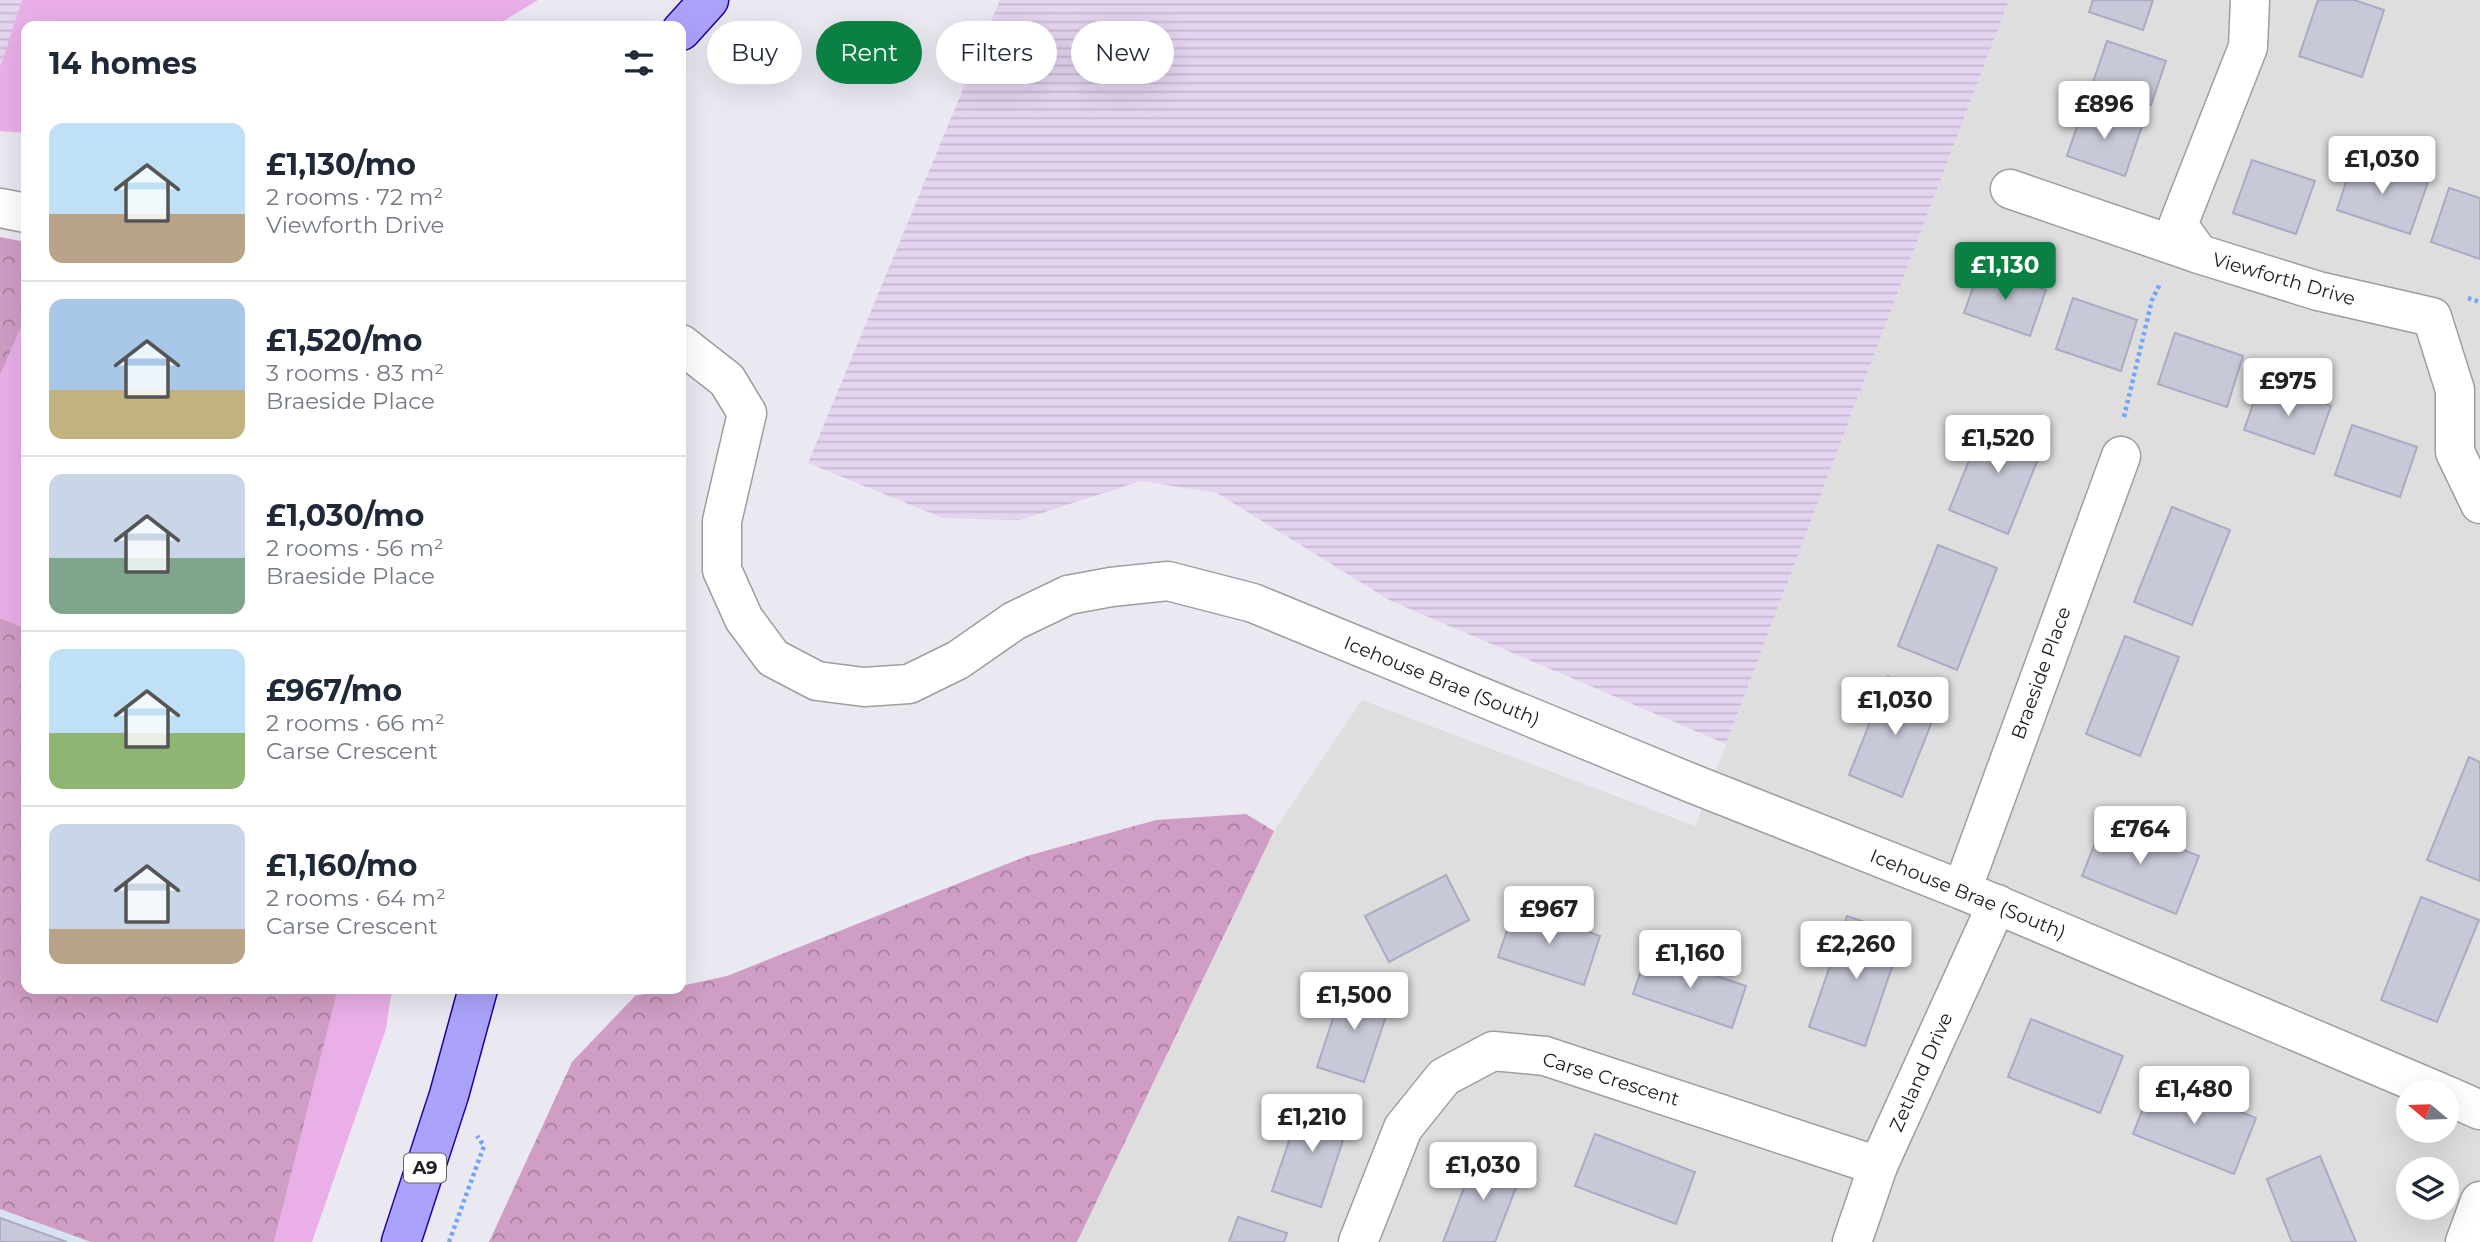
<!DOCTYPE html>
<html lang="en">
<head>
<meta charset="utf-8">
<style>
  :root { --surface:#fff; --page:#f6f6f7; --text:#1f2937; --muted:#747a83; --line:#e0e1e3; --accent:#0b8043 }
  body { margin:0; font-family:Montserrat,sans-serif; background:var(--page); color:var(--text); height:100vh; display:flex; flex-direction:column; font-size:26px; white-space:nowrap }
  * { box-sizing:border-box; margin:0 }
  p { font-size:23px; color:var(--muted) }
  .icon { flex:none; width:38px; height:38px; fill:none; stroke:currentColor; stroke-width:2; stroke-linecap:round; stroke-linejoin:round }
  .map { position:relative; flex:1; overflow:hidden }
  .drawer { position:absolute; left:21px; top:21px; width:665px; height:973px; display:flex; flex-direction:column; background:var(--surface); border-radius:14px; box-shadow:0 7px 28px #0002 }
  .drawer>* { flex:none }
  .guide { position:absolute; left:707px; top:21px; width:665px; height:63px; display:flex; gap:14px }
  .needle { width:46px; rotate:289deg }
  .controls { position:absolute; left:2396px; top:1080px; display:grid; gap:14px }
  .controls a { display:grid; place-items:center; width:63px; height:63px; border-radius:50%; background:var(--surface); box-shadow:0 7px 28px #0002; font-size:35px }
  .price { position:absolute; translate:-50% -60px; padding:0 16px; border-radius:7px; background:#fff; color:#222; font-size:23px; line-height:46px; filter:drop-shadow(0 2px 4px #0008) }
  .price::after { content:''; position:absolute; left:50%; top:42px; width:21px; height:16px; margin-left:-10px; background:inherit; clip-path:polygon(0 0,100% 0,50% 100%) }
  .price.selected { background:var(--accent); color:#fff }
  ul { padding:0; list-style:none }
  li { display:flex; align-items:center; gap:21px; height:175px; padding:0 28px }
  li+li { border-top:2px solid var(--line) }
  li span { display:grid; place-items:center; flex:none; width:196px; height:140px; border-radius:14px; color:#555 }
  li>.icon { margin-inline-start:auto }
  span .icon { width:84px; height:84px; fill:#fffc; stroke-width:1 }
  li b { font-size:30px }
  h2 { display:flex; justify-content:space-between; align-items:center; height:84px; padding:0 28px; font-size:30px }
  .chip { padding:0 24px; border-radius:32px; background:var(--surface); box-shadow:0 7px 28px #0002; font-size:24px; line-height:63px }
  .chip.selected { background:var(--accent); color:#fff }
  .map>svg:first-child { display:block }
  .residential { fill:#dededf; fill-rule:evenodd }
  .commercial { fill:#d8e3f1 }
  .farmland { fill:url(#farmland-rules) }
  .grass { fill:#eaafe8 }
  .forest { fill:url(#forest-crowns) }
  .building { fill:#c8c9d8; stroke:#aaabc3; stroke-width:2 }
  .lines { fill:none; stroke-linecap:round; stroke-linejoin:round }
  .minor-casing { stroke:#9e9e9e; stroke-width:41 }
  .major-casing { stroke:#1f029c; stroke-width:41 }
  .path { stroke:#72a4f8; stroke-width:4.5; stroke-dasharray:3.5 3.5; stroke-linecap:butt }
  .minor { stroke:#fff; stroke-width:38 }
  .major { stroke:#aba3fb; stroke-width:38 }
  .labels { text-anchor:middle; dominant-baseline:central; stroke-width:5; stroke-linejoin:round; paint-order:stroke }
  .shield { fill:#fff; stroke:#646464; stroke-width:2 }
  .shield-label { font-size:18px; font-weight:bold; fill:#212121 }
  .street-label { font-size:19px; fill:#212121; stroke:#fff }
</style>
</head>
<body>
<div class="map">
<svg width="2480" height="1242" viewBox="0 0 2480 1242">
  <defs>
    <pattern id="farmland-rules" width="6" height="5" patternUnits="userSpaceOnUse" patternTransform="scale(1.75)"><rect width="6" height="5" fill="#e4d4ef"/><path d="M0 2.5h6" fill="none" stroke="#c3b6cd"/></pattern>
    <pattern id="forest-crowns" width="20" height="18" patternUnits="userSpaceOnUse" patternTransform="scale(1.75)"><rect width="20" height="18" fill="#d09dc4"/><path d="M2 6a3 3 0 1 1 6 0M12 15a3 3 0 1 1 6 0" fill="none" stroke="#a8809f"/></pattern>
  </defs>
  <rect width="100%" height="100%" fill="#eae8f1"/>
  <path class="residential" d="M 2009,0 L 2480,0 L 2480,1242 L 1077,1242 L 1274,831 L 1362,700 L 1695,826 ZM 2408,1092 L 2446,1092 L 2446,1130 L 2408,1130 ZM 2408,1169 L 2446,1169 L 2446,1208 L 2408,1208 Z"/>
  <polygon class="commercial" points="0,1209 91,1242 0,1242"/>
  <g class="farmland">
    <polygon points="0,0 22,0 0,68"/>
    <polygon points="1000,0 2009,0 1726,744 1391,601 1217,493 1141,481 1020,520 943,518 808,463"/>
  </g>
  <g class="grass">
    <polygon points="22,0 538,0 495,26 26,26 26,133 0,131 0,68"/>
    <polygon points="26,315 26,629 0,618 0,376"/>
    <polygon points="338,989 392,989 386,1029 312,1242 274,1242"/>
  </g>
  <g class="forest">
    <polygon points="0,237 26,242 26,315 0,376"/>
    <polygon points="0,618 26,629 26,989 338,989 274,1242 91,1242 0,1209"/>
    <polygon points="1246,814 1274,831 1077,1242 489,1242 572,1062 635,996 668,989 681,989 681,986 727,976 1027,856 1156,820"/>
  </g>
  <g class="building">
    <polygon points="2093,0 2153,0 2143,30 2089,12"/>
    <polygon points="2318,0 2354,0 2384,10 2362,77 2299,56"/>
    <polygon points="2107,41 2166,61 2151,105 2092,85"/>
    <polygon points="2084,106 2142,126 2125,176 2067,156"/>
    <polygon points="2354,157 2428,182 2410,234 2337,210"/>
    <polygon points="2252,160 2315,181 2296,234 2233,213"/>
    <polygon points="2449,188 2480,198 2480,259 2431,242"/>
    <polygon points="1980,268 2046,290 2030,336 1964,313"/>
    <polygon points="2073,298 2137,320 2121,371 2056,349"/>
    <polygon points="2175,333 2243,356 2227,407 2158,384"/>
    <polygon points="2261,382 2331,406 2314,454 2244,430"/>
    <polygon points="1987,416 2046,439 2008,534 1949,510"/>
    <polygon points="2352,425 2417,447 2400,497 2335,475"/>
    <polygon points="2172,507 2230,530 2192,625 2134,602"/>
    <polygon points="1938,545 1997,568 1957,670 1898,646"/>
    <polygon points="2125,636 2179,657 2140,756 2086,734"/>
    <polygon points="1888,677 1941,699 1902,797 1849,775"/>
    <polygon points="2469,757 2480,762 2480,881 2427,860"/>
    <polygon points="2105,818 2199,856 2176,914 2082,876"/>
    <polygon points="1446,875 1469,920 1389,962 1365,916"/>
    <polygon points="2421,897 2479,920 2437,1022 2381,1000"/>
    <polygon points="1515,907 1600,936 1584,985 1498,957"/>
    <polygon points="1847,916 1903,935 1865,1046 1809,1027"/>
    <polygon points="1647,953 1746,986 1732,1028 1633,994"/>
    <polygon points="1345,982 1392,998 1364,1082 1317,1067"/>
    <polygon points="2031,1019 2123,1056 2100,1113 2008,1077"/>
    <polygon points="2155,1078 2256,1118 2234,1174 2133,1134"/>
    <polygon points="1303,1100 1351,1116 1321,1207 1272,1191"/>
    <polygon points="1595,1134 1695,1172 1676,1224 1575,1186"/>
    <polygon points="1477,1154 1522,1172 1495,1242 1443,1242"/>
    <polygon points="2320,1156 2356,1242 2292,1242 2267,1179"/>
    <polygon points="1238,1217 1287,1233 1284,1242 1229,1242"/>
    <polygon points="0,1218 67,1242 0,1242"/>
  </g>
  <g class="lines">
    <defs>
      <g id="minor">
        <polyline points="2250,0 2248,47 2178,225 2199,254 2318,291 2432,317 2455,390 2455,452 2480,504"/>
        <polyline points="2010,189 2199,254"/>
        <polyline points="0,208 26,213"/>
        <polyline points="681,344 727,380 747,413 722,521 722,570 744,619 773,658 817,681 864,687 909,684 958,660 1014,621 1068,595 1111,587 1168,581 1253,603 1691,783 1962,890 2439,1092"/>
        <polyline points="1962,890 2121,456"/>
        <polyline points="2446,1095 2480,1110"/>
        <polyline points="1358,1242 1403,1128 1444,1077 1493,1051 1545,1056 1878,1166"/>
        <polyline points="1852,1242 1878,1166 1997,904"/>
        <polyline points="2465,1242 2480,1201"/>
      </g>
      <g id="major">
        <polyline points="681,31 709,0"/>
        <polyline points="401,1242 449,1095 478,989"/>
      </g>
    </defs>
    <use href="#minor" class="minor-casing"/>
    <use href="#major" class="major-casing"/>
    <g class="path">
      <polyline points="2468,298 2480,302"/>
      <polyline points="2124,417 2152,300 2160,284"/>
      <polyline points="449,1242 484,1146 477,1136"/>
    </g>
    <use href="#minor" class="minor"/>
    <use href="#major" class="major"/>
  </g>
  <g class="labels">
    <rect class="shield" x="404" y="1153.5" width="42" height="29" rx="5"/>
    <g class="shield-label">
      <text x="425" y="1168">A9</text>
    </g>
    <g class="street-label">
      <text transform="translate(2284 279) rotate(16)">Viewforth Drive</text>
      <text transform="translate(2041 673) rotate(-70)">Braeside Place</text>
      <text transform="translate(1442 681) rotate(22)">Icehouse Brae (South)</text>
      <text transform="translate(1968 894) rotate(22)">Icehouse Brae (South)</text>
      <text transform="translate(1921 1072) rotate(-66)">Zetland Drive</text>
      <text transform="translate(1611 1079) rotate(17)">Carse Crescent</text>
    </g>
  </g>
</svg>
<div class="controls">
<a><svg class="needle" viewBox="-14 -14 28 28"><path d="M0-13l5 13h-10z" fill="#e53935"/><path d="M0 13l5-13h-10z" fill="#747a83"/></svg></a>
<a><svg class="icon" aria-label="layers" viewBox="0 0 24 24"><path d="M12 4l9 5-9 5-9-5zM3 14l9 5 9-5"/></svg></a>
</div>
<b class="price" style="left:2104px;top:141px">£896</b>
<b class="price" style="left:2382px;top:196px">£1,030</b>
<b class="price selected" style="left:2005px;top:302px">£1,130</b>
<b class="price" style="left:2288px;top:418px">£975</b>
<b class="price" style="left:1998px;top:475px">£1,520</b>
<b class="price" style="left:1895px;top:737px">£1,030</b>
<b class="price" style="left:2140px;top:866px">£764</b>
<b class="price" style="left:1549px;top:946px">£967</b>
<b class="price" style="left:1856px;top:981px">£2,260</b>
<b class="price" style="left:1690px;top:990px">£1,160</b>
<b class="price" style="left:1354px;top:1032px">£1,500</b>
<b class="price" style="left:2194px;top:1126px">£1,480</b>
<b class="price" style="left:1312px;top:1154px">£1,210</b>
<b class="price" style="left:1483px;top:1202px">£1,030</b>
<div class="guide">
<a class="chip">Buy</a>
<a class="chip selected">Rent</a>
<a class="chip">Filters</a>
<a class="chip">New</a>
</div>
<section class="drawer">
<h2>14 homes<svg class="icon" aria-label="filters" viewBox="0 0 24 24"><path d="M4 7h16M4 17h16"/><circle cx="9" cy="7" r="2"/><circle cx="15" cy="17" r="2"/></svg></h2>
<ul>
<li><span style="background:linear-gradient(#bfe0f5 65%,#b9a48a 0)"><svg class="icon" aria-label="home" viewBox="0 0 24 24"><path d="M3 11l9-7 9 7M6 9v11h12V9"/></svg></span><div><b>£1,130/mo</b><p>2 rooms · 72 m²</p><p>Viewforth Drive</p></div></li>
<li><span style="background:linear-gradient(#a9c7e8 65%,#c2b280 0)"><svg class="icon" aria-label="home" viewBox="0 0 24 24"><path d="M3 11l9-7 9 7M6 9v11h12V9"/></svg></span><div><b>£1,520/mo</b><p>3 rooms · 83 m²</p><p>Braeside Place</p></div></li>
<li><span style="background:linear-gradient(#c9d6e8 60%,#7fa58c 0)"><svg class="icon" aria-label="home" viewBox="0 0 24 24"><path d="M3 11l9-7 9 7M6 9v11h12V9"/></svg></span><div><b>£1,030/mo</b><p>2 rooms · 56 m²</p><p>Braeside Place</p></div></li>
<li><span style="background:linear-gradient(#bfe0f5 60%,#8fb573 0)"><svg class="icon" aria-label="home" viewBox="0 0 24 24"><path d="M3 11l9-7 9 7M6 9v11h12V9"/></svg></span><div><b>£967/mo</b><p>2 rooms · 66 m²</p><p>Carse Crescent</p></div></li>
<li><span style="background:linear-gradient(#c9d6e8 75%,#b9a48a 0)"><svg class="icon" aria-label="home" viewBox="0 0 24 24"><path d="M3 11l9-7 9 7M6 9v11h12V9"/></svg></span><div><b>£1,160/mo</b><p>2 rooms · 64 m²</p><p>Carse Crescent</p></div></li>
</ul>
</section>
</div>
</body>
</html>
